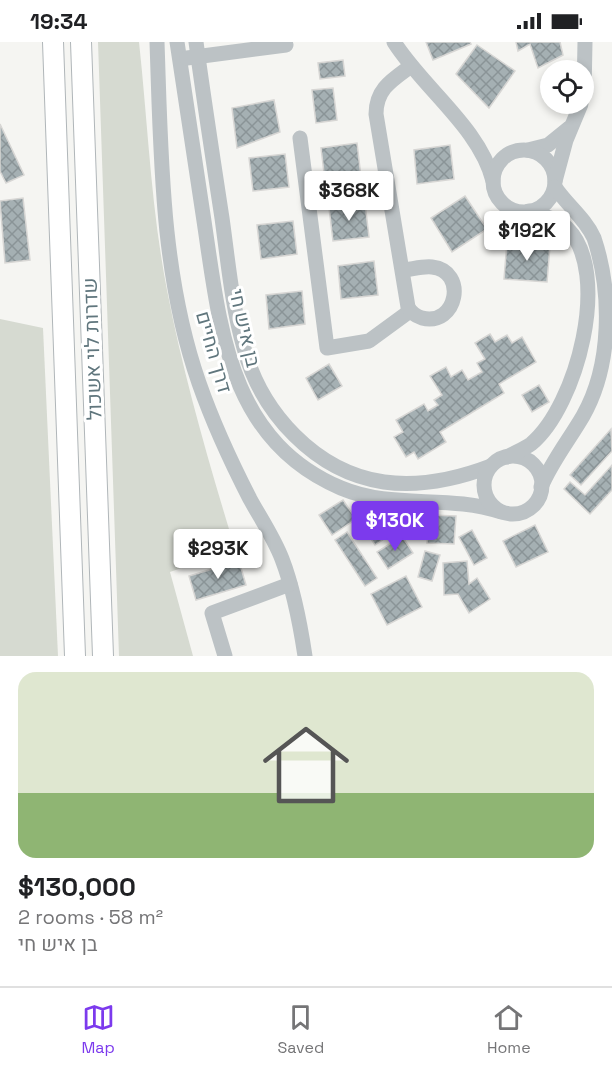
<!DOCTYPE html>
<html lang="en">
<head>
<meta charset="utf-8">
<style>
  :root { --surface:#fff; --page:#f6f6f6; --text:#202124; --muted:#757577; --line:#e0e0e0; --accent:#7c3aed }
  body { margin:0; font-family:"Space Grotesk",Heebo,sans-serif; background:var(--page); color:var(--text); height:100vh; display:flex; flex-direction:column; font-size:22px; white-space:nowrap }
  * { box-sizing:border-box; margin:0 }
  p { font-size:20px; color:var(--muted) }
  .icon { flex:none; width:33px; height:33px; fill:none; stroke:currentColor; stroke-width:2; stroke-linecap:round; stroke-linejoin:round }
  .map { position:relative; height:614px; overflow:hidden }
  .sheet { display:flex; flex-direction:column; background:var(--surface); flex:1 }
  .sheet>* { flex:none }
  .tools { position:absolute; left:540px; top:18px; display:grid; gap:12px }
  .tools a { display:grid; place-items:center; width:54px; height:54px; border-radius:50%; background:var(--surface); box-shadow:0 3px 9px #0003; font-size:30px }
  .price { position:absolute; translate:-50% -51px; padding:0 14px; border-radius:6px; background:#fff; color:#222; font-size:20px; line-height:39px; filter:drop-shadow(0 2px 3px #0008) }
  .price::after { content:''; position:absolute; left:50%; top:36px; width:18px; height:14px; margin-left:-9px; background:inherit; clip-path:polygon(0 0,100% 0,50% 100%) }
  .price.on { background:var(--accent); color:#fff }
  ul { padding:0; list-style:none }
  li { display:grid; align-content:center; gap:12px; height:318px; padding:0 18px }
  li+li { border-top:2px solid var(--line) }
  li span { display:grid; place-items:center; height:186px; border-radius:18px; color:#555 }
  li>.icon { margin-inline-start:auto }
  span .icon { width:108px; height:108px; fill:#fffc; stroke-width:1 }
  li b { font-size:26px }
  .status { display:flex; justify-content:space-between; align-items:center; height:42px; padding:0 30px; background:var(--surface); direction:ltr }
  .status svg { height:16px; fill:currentColor }
  .tab-bar { display:flex; justify-content:space-around; align-items:center; height:84px; border-top:2px solid var(--line); background:var(--surface); font-size:16px; color:var(--muted) }
  .tab-bar a { display:grid; justify-items:center; gap:3px }
  .tab-bar .on { color:var(--accent) }
  .map>svg:first-child { display:block }
  .green { fill:#d6dad1 }
  .building { fill:url(#building-cross-hatch); stroke:#d7d6d4; stroke-width:1.5 }
  .lines { fill:none; stroke-linecap:round; stroke-linejoin:round }
  .major-casing { stroke:#b0b6b9; stroke-width:22 }
  .minor { stroke:#bcc2c5; stroke-width:15 }
  .major { stroke:#fff; stroke-width:20 }
  .labels { text-anchor:middle; dominant-baseline:central; stroke-width:6; stroke-linejoin:round; paint-order:stroke }
  .street-label { font-size:20px; fill:#60767d; stroke:#fff }
</style>
</head>
<body>
<div class="status"><b>19:34</b><svg viewBox="0 0 49 12"><path d="M0 12V9h3v3zM5 12V6h3v6zM10 12V3h3v9zM15 12V0h3v12zM26 1h20v11H26zM47 4h2v5h-2z"/></svg></div>
<div class="map">
<svg width="612" height="614" viewBox="0 0 612 614">
  <defs>
    <pattern id="building-cross-hatch" width="8" height="8" patternUnits="userSpaceOnUse" patternTransform="scale(1.5)"><rect width="8" height="8" fill="#a5b0b3"/><path d="M0 0l8 8M0 8l8-8" fill="none" stroke="#8a9497"/></pattern>
  </defs>
  <rect width="100%" height="100%" fill="#f5f5f2"/>
  <g class="green">
    <path d="M 98,0 L 139,0 C 148,83 151,166 167,248 C 184,336 209,421 235,507 L 170,530 L 193,614 L 119,614 Z"/>
    <polygon points="0,277 43,286 58,614 0,614"/>
  </g>
  <g class="building">
    <polygon points="426,0 470,0 471,2 433,18"/>
    <polygon points="516,0 560,0 563,13 538,26 530,2 518,9"/>
    <polygon points="477,3 515,29 489,66 456,32"/>
    <polygon points="343,18 345,34 320,37 318,21"/>
    <polygon points="333,46 337,78 316,81 312,48"/>
    <polygon points="274,58 280,90 237,106 232,66"/>
    <polygon points="0,82 24,133 6,141 0,129"/>
    <polygon points="357,101 361,135 325,139 321,106"/>
    <polygon points="450,103 454,137 417,142 414,108"/>
    <polygon points="285,112 289,145 253,149 249,116"/>
    <polygon points="465,154 487,187 452,210 431,176"/>
    <polygon points="23,156 30,218 5,221 0,159"/>
    <polygon points="365,161 369,195 333,199 329,166"/>
    <polygon points="293,179 297,212 261,217 257,183"/>
    <polygon points="507,200 550,204 547,240 504,237"/>
    <polygon points="374,219 378,253 341,257 338,224"/>
    <polygon points="302,249 305,282 269,287 266,253"/>
    <polygon points="490,292 495,300 507,293 512,301 522,295 536,320 499,342 504,351 440,390 446,400 418,417 414,410 406,415 394,395 403,390 396,378 424,362 428,369 438,363 434,358 442,353 430,334 446,325 451,335 462,328 468,338 482,330 477,321 485,317 475,301"/>
    <polygon points="329,322 342,344 318,358 306,336"/>
    <polygon points="539,343 549,360 532,370 522,353"/>
    <polygon points="611,387 612,409 581,443 570,433"/>
    <polygon points="612,423 612,448 590,472 564,447 570,440 585,453"/>
    <polygon points="343,458 356,477 332,493 319,473"/>
    <polygon points="383,469 396,489 375,503 362,483"/>
    <polygon points="429,473 456,474 454,502 427,501"/>
    <polygon points="535,483 548,510 516,525 503,499"/>
    <polygon points="472,488 487,516 474,523 459,495"/>
    <polygon points="347,490 377,536 365,544 335,498"/>
    <polygon points="402,494 413,511 388,527 377,510"/>
    <polygon points="425,509 440,513 432,539 418,535"/>
    <polygon points="239,519 246,543 196,558 189,534"/>
    <polygon points="467,519 469,542 477,536 490,557 469,571 458,552 444,553 443,521"/>
    <polygon points="406,534 422,565 387,583 371,552"/>
  </g>
  <g class="lines">
    <defs>
      <g id="major">
        <polyline points="53,0 75,614"/>
        <polyline points="81,0 103,614"/>
      </g>
    </defs>
    <use href="#major" class="major-casing"/>
    <g class="minor">
      <path d="M 157,0 C 161,114 161,232 199,341 C 213,381 231,420 250,457 C 261,477 274,496 282,517 C 294,548 300,581 305,614"/>
      <path d="M 177,0 C 186,60 195,120 204,179 C 220,285 228,398 341,446 C 393,468 448,452 501,470"/>
      <path d="M 196,0 C 204,59 213,117 222,176 C 228,219 232,264 244,306 C 261,370 315,430 384,440 C 420,445 457,437 491,424"/>
      <path d="M 394,0 C 423,46 480,86 493,139"/>
      <polyline points="187,16 286,3 285,0"/>
      <polyline points="584,52 585,0"/>
      <polyline points="300,96 327,306 369,299 410,269"/>
      <polyline points="528,108 548,103 569,86"/>
      <circle cx="524" cy="139" r="31"/>
      <polyline points="555,139 566,98 581,62"/>
      <path d="M 404,228 C 413,227 423,224 432,225 C 468,229 457,285 422,276 C 416,274 411,271 408,265 L 376,72 C 376,47 392,38 411,24"/>
      <circle cx="513" cy="443" r="29"/>
      <path d="M 507,415 C 514,411 524,407 531,402 C 577,364 612,230 567,186 C 556,177 542,173 529,169"/>
      <path d="M 541,445 C 552,419 569,398 583,374 C 612,323 612,250 594,196 C 585,176 566,162 555,145"/>
      <polyline points="225,614 212,571 290,542"/>
    </g>
    <use href="#major" class="major"/>
  </g>
  <g class="labels">
    <g class="street-label">
      <text transform="translate(245 286) rotate(77)">בן איש חי</text>
      <text transform="translate(92 307) rotate(-92)">שדרות לוי אשכול</text>
      <text transform="translate(214 310) rotate(74)">דרך החיים</text>
    </g>
  </g>
</svg>
<div class="tools">
<a><svg class="icon" aria-label="locate" viewBox="0 0 24 24"><circle cx="12" cy="12" r="6"/><path d="M12 2v4M12 18v4M2 12h4M18 12h4"/></svg></a>
</div>
<b class="price" style="left:349px;top:180px">$368K</b>
<b class="price" style="left:527px;top:220px">$192K</b>
<b class="price on" style="left:395px;top:510px">$130K</b>
<b class="price" style="left:218px;top:538px">$293K</b>
</div>
<section class="sheet">
<ul>
<li><span style="background:linear-gradient(#dfe7d0 65%,#8fb573 0)"><svg class="icon" aria-label="home" viewBox="0 0 24 24"><path d="M3 11l9-7 9 7M6 9v11h12V9"/></svg></span><div><b>$130,000</b><p>2 rooms · 58 m²</p><p>בן איש חי</p></div></li>
</ul>
</section>
<nav class="tab-bar">
<a class="on"><svg class="icon" aria-label="map" viewBox="0 0 24 24"><path d="M3 6l6-2 6 2 6-2v14l-6 2-6-2-6 2zM9 4v14M15 6v14"/></svg>Map</a>
<a><svg class="icon" aria-label="saved" viewBox="0 0 24 24"><path d="M7 4h10v16l-5-4-5 4z"/></svg>Saved</a>
<a><svg class="icon" aria-label="home" viewBox="0 0 24 24"><path d="M3 11l9-7 9 7M6 9v11h12V9"/></svg>Home</a>
</nav>
</body>
</html>
